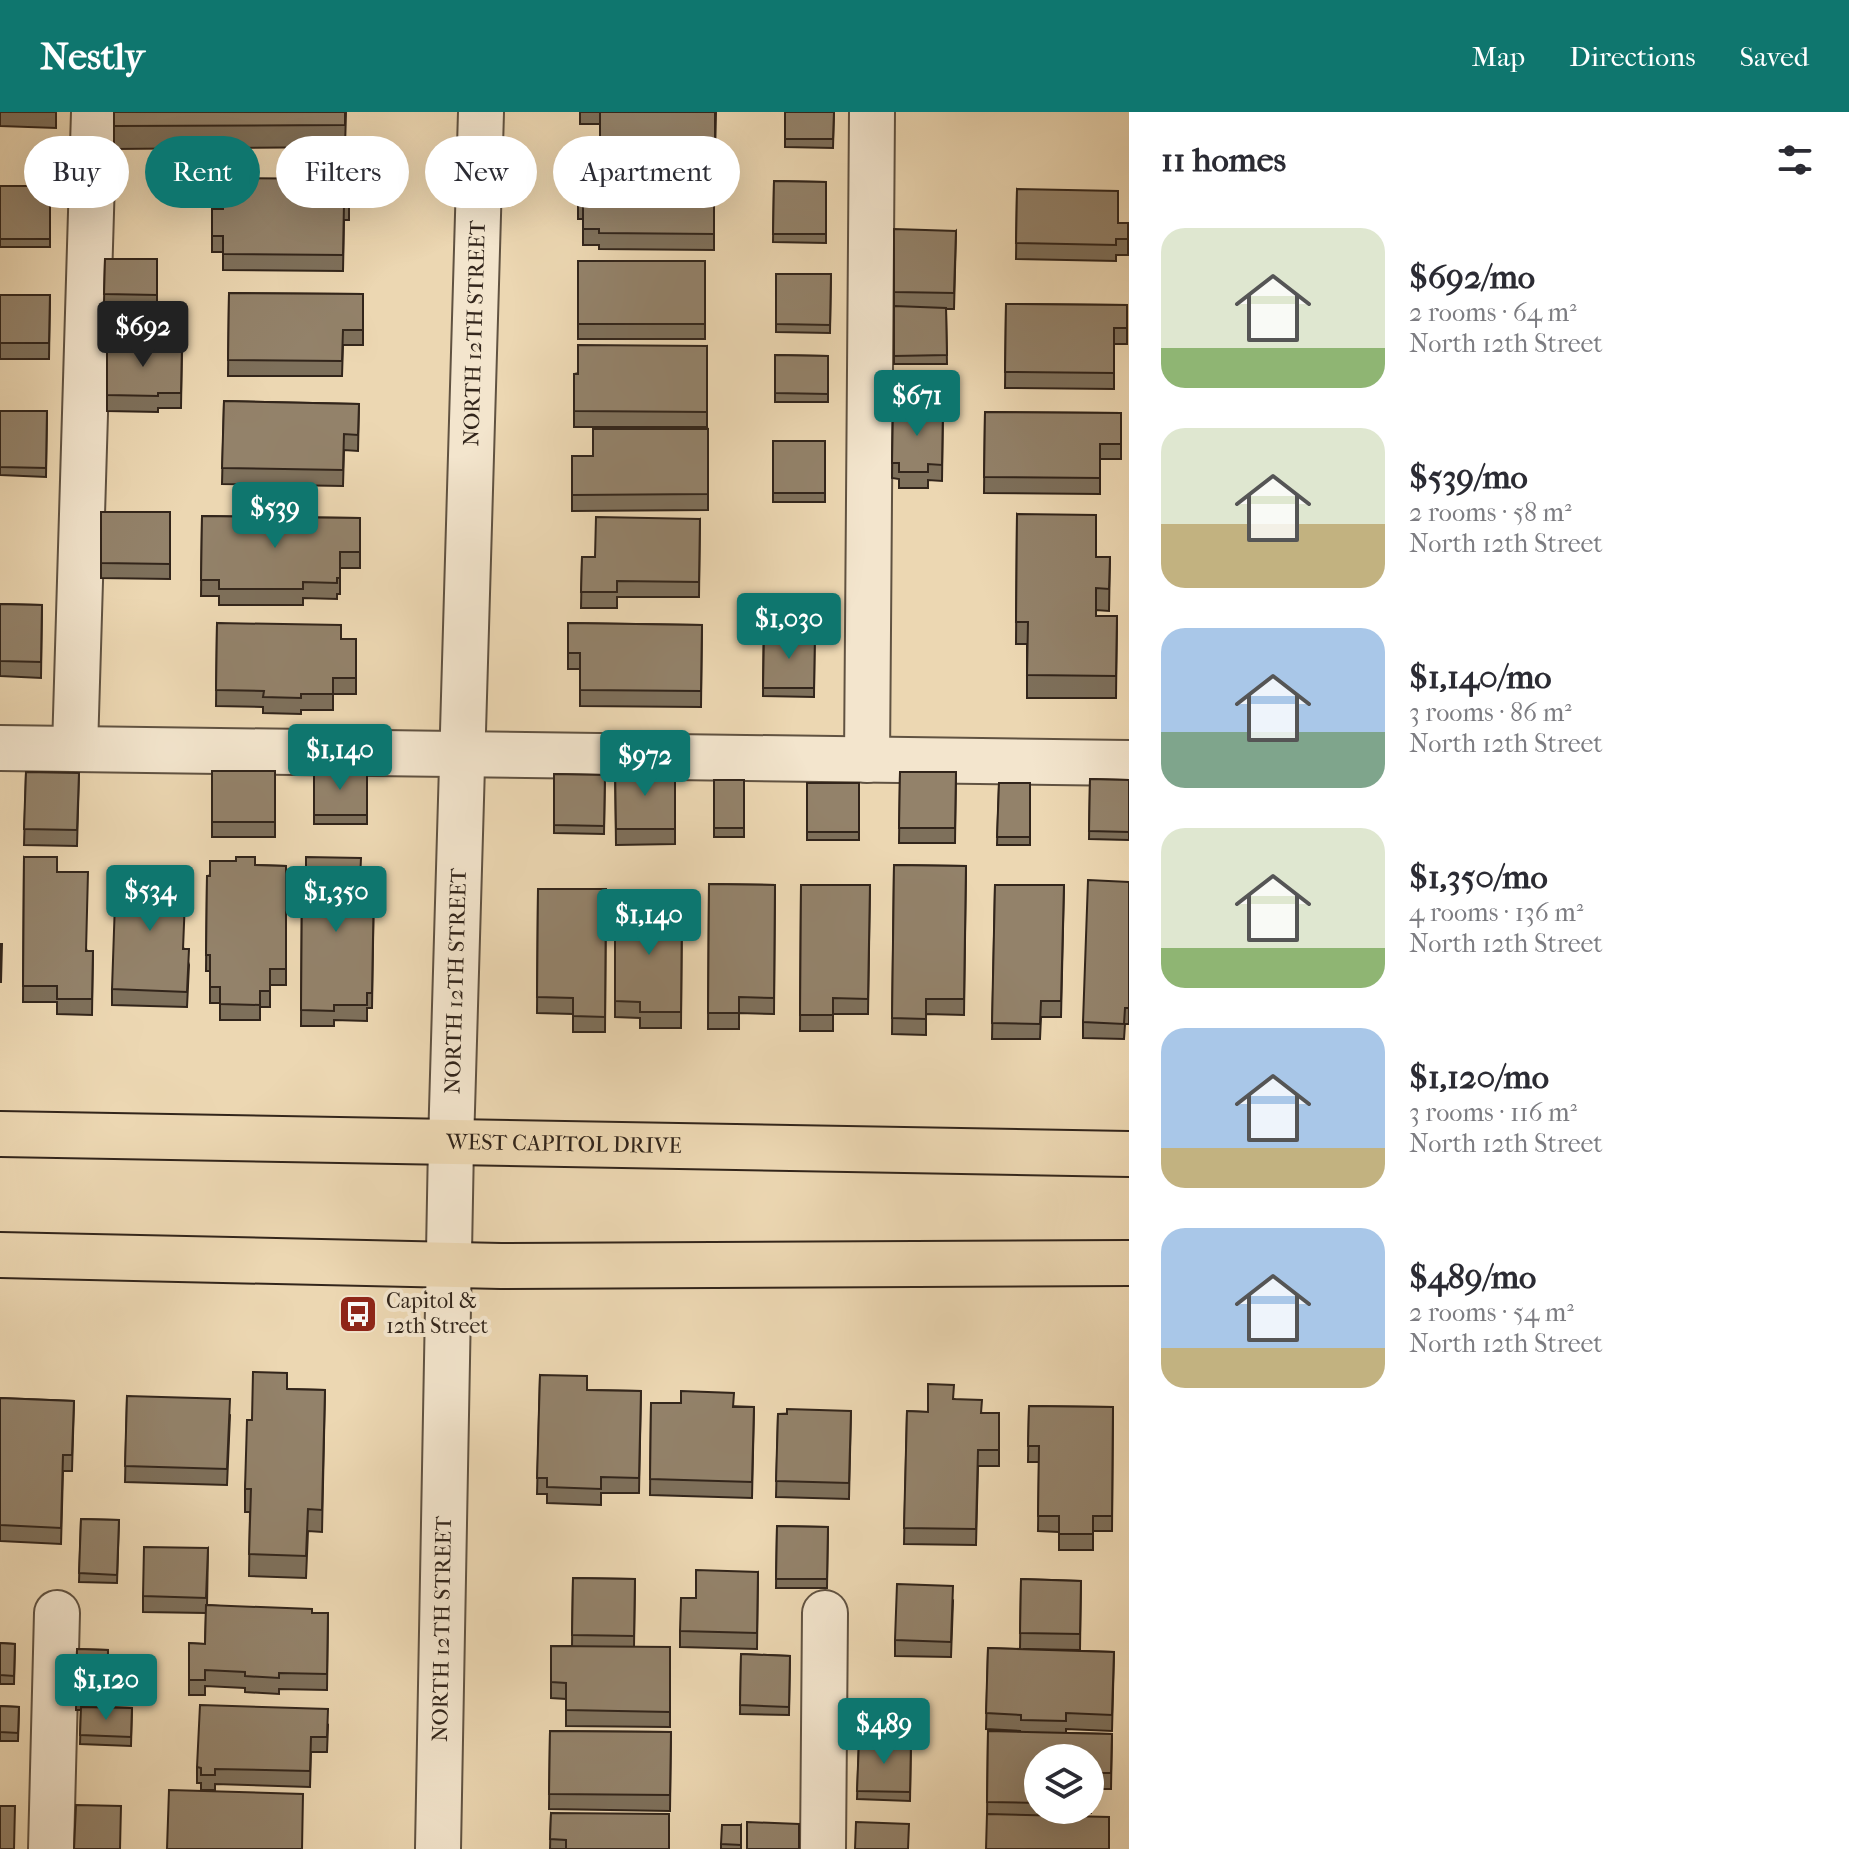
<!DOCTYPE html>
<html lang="en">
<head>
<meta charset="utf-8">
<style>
  :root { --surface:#fff; --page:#f2f2f3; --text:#2b2b33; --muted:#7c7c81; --accent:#0f766e }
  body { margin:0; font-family:"IM FELL French Canon",serif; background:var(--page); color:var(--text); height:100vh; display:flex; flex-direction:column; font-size:30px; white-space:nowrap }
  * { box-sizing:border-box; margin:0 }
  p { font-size:26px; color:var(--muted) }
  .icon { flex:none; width:44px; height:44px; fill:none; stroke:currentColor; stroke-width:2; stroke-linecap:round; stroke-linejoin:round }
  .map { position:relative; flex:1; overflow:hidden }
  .panel { display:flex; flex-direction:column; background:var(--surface); width:720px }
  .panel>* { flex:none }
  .guide { position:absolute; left:24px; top:24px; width:760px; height:72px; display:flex; gap:16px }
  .controls { position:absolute; left:1024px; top:1632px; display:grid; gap:16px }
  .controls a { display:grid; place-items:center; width:80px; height:80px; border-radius:50%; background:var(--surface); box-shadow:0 8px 32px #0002; font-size:40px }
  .price { position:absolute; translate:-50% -68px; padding:0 18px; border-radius:8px; background:var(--accent); color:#fff; font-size:26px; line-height:52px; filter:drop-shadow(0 2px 4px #0008) }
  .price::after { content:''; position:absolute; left:50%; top:48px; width:24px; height:18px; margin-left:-12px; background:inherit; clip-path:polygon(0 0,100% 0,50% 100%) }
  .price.selected { background:#222; color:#fff }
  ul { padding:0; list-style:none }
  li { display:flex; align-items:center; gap:24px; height:200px; padding:0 32px }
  li span { display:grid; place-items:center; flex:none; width:224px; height:160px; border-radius:24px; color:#555 }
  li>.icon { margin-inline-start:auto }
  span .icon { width:96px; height:96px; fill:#fffc; stroke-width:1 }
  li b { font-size:34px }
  h2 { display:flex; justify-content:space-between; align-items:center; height:96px; padding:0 32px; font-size:34px }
  .pill { padding:0 28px; border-radius:36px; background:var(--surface); box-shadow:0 8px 32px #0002; font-size:28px; line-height:72px }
  .pill.selected { background:var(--accent); color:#fff }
  header { display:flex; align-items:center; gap:48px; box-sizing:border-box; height:112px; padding:0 40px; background:var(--accent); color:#fff }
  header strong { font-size:38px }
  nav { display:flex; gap:44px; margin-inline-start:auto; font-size:28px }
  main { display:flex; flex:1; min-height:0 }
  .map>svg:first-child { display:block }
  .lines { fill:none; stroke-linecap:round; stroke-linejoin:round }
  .minor-casing { stroke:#605241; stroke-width:48 }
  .major-casing { stroke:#32251b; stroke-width:48 }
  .minor { stroke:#f3e5cd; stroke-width:44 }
  .major { stroke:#ecd7b2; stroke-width:44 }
  .wall { fill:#7e705b; stroke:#32251b; stroke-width:2; fill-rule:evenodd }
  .building { fill:#93826a; stroke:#32251b; stroke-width:2 }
  .labels { text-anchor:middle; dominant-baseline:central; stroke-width:8; stroke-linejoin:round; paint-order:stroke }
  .street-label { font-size:22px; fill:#32251b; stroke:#f3e5cd }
  .poi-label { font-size:22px; fill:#32251b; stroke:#f3e5cd; text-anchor:start }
</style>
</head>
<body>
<header>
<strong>Nestly</strong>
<nav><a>Map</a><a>Directions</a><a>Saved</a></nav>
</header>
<main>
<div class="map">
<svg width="1129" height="1737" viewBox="0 0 1129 1737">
  <rect width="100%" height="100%" fill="#ecd7b2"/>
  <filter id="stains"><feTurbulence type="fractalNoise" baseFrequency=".0025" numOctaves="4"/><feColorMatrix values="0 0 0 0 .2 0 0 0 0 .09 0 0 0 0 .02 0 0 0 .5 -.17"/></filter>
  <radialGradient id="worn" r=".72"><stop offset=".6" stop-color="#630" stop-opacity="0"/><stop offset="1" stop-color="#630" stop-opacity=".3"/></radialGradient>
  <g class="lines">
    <defs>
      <g id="minor">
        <polyline points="0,636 1129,651"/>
        <polyline points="75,637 94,0"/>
        <polyline points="867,648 872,0"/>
        <polyline points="51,1737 57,1501"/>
        <path id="s1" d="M 438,1737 L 451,1032 L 481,0"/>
        <polyline points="823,1737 825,1501"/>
      </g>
      <g id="major">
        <path id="s2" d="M 0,1022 L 1129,1042"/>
        <polyline points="0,1143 501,1154 1129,1151"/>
      </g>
    </defs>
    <use href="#minor" class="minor-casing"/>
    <use href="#major" class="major-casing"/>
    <use href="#minor" class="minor"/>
    <use href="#major" class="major"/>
  </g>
  <g class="wall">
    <polygon points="0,0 56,0 56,16 0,14"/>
    <polygon points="114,0 346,0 345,35 114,37"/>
    <polygon points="580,0 716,0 715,44 600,43 600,12 580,12"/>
    <polygon points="785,0 834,0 833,36 785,35"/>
    <polygon points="578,55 714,55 714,138 599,137 599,133 583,133 583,107 578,107"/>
    <polygon points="349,67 349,108 344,108 343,159 223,158 223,140 212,140 212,97 223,97"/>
    <polygon points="774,69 826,70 826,131 773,130"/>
    <rect x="0" y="74" width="50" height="61"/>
    <polygon points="1017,77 1118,111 1128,111 1128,143 1116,143 1116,149 1016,147"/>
    <polygon points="956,119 954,197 946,197 947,252 894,252 894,180"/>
    <polygon points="105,147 157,147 157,191 104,190"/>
    <rect x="578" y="149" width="127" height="78"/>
    <polygon points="776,162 831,162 830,221 776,220"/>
    <polygon points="229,181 363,182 363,233 343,233 342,264 228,264"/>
    <polygon points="0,183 50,183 49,247 0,247"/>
    <polygon points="1006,192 1127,193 1127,232 1114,232 1114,277 1005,276"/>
    <polygon points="107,230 159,234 182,234 181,296 158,296 158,300 107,299"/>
    <polygon points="707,234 707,315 574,315 574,262"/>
    <polygon points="775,243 828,244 828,290 775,290"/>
    <polygon points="224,289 359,292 358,339 344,338 343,374 222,372"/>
    <polygon points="893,295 943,297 942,369 928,368 928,376 899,376 899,367 892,366"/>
    <polygon points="0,299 47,299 46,365 0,363"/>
    <polygon points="985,300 1121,301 1121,347 1100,347 1100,382 984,381"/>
    <polygon points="708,317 708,398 572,399 572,344 593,344"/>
    <rect x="773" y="329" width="52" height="61"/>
    <polygon points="101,400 170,400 170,467 101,466"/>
    <polygon points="1017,402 1096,445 1110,445 1109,499 1096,498 1096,504 1117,504 1116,586 1027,586 1027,532 1016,532"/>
    <polygon points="202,404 360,406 360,456 340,456 340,482 337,482 337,487 303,486 303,493 219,493 219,484 201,484"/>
    <polygon points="700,407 699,485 617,485 617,496 581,496 582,445 595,445"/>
    <polygon points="764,486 815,487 814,585 763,584"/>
    <polygon points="0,492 42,493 41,566 0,564"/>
    <polygon points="217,511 341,527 356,527 356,582 333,582 333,598 301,598 301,602 263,601 263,595 216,594"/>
    <polygon points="568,511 702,513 701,595 580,594 580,557 568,557"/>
    <polygon points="675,654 675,732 616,733 615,655"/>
    <rect x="314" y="658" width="53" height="54"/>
    <rect x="212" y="659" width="63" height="66"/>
    <polygon points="26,660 79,661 77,734 24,733"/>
    <polygon points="900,660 956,660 955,731 899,731"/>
    <polygon points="554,662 605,663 604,722 554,721"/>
    <polygon points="1090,667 1129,668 1129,728 1089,727"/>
    <rect x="714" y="668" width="30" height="57"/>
    <rect x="807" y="671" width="52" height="57"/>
    <polygon points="999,671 1030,671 1030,733 997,733"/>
    <polygon points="24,745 57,760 87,839 93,839 92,903 57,902 57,890 23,890"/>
    <polygon points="255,753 286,754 286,873 270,873 270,895 260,895 260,908 220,908 220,891 210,891 210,859 206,859 207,764"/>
    <polygon points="894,753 966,754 964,903 926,902 926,923 892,922"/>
    <polygon points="302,768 374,770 372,896 367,896 367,909 334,908 334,914 301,914"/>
    <polygon points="1129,770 1129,912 1125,912 1124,927 1083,926 1083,910"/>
    <polygon points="709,772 775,773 774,902 739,901 739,917 708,917"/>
    <polygon points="801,773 870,773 868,902 833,902 833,919 800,919"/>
    <polygon points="995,773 1064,773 1061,905 1041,905 1040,927 992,927"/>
    <polygon points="538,777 606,777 605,920 573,920 573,902 537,901"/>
    <polygon points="615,794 682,795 681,916 640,916 640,906 615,905"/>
    <polygon points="184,837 189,853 187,895 112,893 112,877"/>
    <polygon points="540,1263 587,1278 641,1279 639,1381 601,1381 601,1393 547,1391 547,1382 537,1382"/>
    <polygon points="287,1277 325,1278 322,1420 308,1419 306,1466 249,1464 250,1400 245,1400 245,1377 252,1308"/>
    <polygon points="127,1284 230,1303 227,1373 125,1370"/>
    <polygon points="0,1286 74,1289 72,1359 63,1359 61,1432 0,1429"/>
    <polygon points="954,1287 982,1301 999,1301 999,1354 978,1354 976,1433 904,1432 907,1299 928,1300"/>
    <polygon points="651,1291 754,1295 752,1386 650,1383"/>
    <polygon points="1029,1294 1113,1295 1112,1419 1093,1419 1093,1438 1059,1438 1059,1420 1038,1419 1039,1350 1028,1350"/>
    <polygon points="851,1299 849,1387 776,1385 778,1302"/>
    <polygon points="81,1407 119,1408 117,1471 79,1470"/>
    <polygon points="777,1414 828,1415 827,1476 776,1476"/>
    <polygon points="208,1436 207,1493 312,1501 328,1501 327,1578 279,1577 279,1582 245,1580 245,1576 205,1574 205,1583 189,1583 189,1531 205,1532 206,1501 143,1500 143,1484"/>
    <polygon points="758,1460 757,1537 680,1535 680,1519 696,1486"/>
    <polygon points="573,1466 635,1467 634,1535 670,1535 670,1615 566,1614 566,1587 551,1586 551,1534 572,1534"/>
    <path d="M 1021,1467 L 1081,1469 L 1080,1538 L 1023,1537 L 1114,1540 L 1112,1619 L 1066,1617 L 1066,1621 L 1112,1622 L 1111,1677 L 1092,1677 L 1091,1701 L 1062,1700 L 1062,1704 L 987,1706 L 988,1619 L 1021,1619 L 986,1617 L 988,1536 L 1020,1537 ZM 1038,1646 L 1090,1646 L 1090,1698 L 1038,1698 Z"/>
    <polygon points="953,1489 951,1545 895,1544 895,1528"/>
    <polygon points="0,1531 15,1532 14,1572 0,1572"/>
    <polygon points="77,1537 108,1538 107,1595 132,1596 131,1634 80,1632 81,1598 76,1598"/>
    <polygon points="741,1542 790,1544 789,1603 740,1602"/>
    <polygon points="0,1594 19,1595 18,1629 0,1629"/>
    <polygon points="328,1613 327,1640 311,1640 310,1675 215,1672 215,1678 201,1678 201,1671 197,1671 197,1655"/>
    <polygon points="550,1619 671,1620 670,1699 549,1697"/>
    <polygon points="859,1628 911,1630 910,1689 857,1687"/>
    <polygon points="551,1701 669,1737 550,1737"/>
    <polygon points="741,1713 741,1737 721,1737 721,1732"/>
  </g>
  <g class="building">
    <polygon points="114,0 345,0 345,13 114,14"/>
    <polygon points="600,0 715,0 715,28 600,27"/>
    <polygon points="785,0 834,0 833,27 785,27"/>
    <polygon points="578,55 714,55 714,122 599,121 599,117 583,117 583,91 578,91"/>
    <polygon points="224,66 349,67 349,92 344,92 343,143 223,142 223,124 212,124 212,97 223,97"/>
    <polygon points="774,69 826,70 826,122 773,122"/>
    <rect x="0" y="74" width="50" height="53"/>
    <polygon points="1017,77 1118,79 1118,111 1128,111 1128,127 1116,127 1116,133 1016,131"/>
    <polygon points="894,117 956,119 954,181 894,180"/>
    <polygon points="105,147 157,147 157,183 104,182"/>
    <rect x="578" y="149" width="127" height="63"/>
    <polygon points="776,162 831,162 830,213 776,212"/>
    <polygon points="229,181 363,182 363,218 343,218 342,249 228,248"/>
    <polygon points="0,183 50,183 49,231 0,231"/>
    <polygon points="1006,192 1127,193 1127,216 1114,216 1114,261 1005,260"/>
    <polygon points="894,194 946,196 947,243 894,244"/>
    <polygon points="107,230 159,231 159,234 182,234 181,281 158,281 158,284 107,283"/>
    <polygon points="578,233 707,234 707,300 574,299 574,262 578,262"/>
    <polygon points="775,243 828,244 828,282 775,281"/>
    <polygon points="224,289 359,292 358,323 344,322 343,358 222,356"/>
    <polygon points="893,295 943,297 942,353 928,352 928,360 899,360 899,351 892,351"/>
    <polygon points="0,299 47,299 46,356 0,355"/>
    <polygon points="985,300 1121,301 1121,332 1100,332 1100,366 984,365"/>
    <polygon points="593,317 708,317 708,382 572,383 572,344 593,344"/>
    <rect x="773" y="329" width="52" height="52"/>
    <polygon points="101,400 170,400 170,452 101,451"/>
    <polygon points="1017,402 1096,403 1096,445 1110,445 1109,477 1096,476 1096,504 1117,504 1116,564 1027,563 1028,510 1016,510"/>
    <polygon points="202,404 360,406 360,440 340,440 340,466 337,466 337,471 303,470 303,477 219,477 219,468 201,468"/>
    <polygon points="596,405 700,407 699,470 617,469 617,480 581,480 582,445 595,445"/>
    <polygon points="764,486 815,487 815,516 764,515"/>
    <polygon points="0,492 42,493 41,550 0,549"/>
    <polygon points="217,511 341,513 341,527 356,527 356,566 333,566 333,582 301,582 301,586 263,585 264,579 216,578"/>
    <polygon points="568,511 702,513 701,579 580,578 580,541 568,541"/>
    <polygon points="764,521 815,522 814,576 763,576"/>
    <polygon points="675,654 675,717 616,717 615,655"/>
    <rect x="314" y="658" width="53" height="45"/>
    <rect x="212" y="659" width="63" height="51"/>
    <polygon points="26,660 79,661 77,718 24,717"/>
    <polygon points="900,660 956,660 955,716 899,716"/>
    <polygon points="554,662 605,663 604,714 554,713"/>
    <polygon points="1090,667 1129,668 1129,720 1089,719"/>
    <rect x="714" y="668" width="30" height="48"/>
    <rect x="807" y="671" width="52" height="49"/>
    <polygon points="999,671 1030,671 1030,725 997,725"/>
    <polygon points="24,745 57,745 57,760 88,760 86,839 93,839 92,887 57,887 57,874 23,874"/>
    <polygon points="236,745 255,745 255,753 286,754 286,857 270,857 270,879 260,879 260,893 220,892 220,875 210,875 210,843 206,843 207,764 210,764 210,749 236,749"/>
    <polygon points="306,745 361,746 360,770 374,770 372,881 367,881 367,893 334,893 334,899 301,898 302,768 306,768"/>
    <polygon points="894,753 966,754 964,887 926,887 926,907 892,906"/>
    <polygon points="116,761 186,762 183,837 189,837 187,880 112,877"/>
    <polygon points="1088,768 1129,770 1129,896 1125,896 1124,912 1083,910"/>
    <polygon points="709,772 775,773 774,886 739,885 739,901 708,901"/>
    <polygon points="801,773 870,773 868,887 833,886 833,903 800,903"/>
    <polygon points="995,773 1064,773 1061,889 1041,889 1040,912 992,911"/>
    <polygon points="538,777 606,777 605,905 573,904 573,886 537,885"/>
    <polygon points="615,794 682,795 681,900 640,900 640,890 615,889"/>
    <polygon points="0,832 2,832 1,870 0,870"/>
    <polygon points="253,1260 287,1261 287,1277 325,1278 322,1398 308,1397 306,1444 249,1442 251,1377 245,1377 247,1308 252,1308"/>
    <polygon points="540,1263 587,1264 587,1278 641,1279 639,1366 601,1365 601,1377 547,1375 547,1366 537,1366"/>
    <polygon points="928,1272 954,1273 953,1287 982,1288 981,1301 999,1301 999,1338 978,1338 976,1417 904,1416 907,1299 928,1300"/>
    <polygon points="681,1279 734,1281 733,1295 754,1295 752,1370 650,1367 651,1291 681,1291"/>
    <polygon points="127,1284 230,1287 227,1357 125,1354"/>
    <polygon points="0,1286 74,1289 72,1343 63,1343 61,1416 0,1413"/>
    <polygon points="1029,1294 1113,1295 1112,1404 1093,1404 1093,1422 1059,1422 1059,1404 1038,1404 1039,1334 1028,1334"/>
    <polygon points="787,1297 851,1299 849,1371 776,1369 778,1302 787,1302"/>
    <polygon points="81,1407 119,1408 117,1463 79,1461"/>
    <polygon points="777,1414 828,1415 827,1467 776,1467"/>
    <polygon points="144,1435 208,1436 206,1486 143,1484"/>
    <polygon points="696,1458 758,1460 757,1521 680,1519 681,1486 696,1486"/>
    <polygon points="573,1466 635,1467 634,1524 572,1523"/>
    <polygon points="1021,1467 1081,1469 1080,1522 1020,1521"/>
    <polygon points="897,1472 953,1474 951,1530 895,1528"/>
    <polygon points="206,1493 312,1497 312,1501 328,1501 327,1562 279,1561 279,1566 245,1564 245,1560 205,1558 205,1568 189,1568 189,1531 205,1532"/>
    <polygon points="0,1531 15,1532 14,1564 0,1563"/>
    <polygon points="551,1534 670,1535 670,1600 566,1598 566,1571 551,1570"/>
    <polygon points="988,1536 1114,1540 1112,1603 1066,1601 1066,1609 1021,1608 1021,1603 986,1601"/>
    <polygon points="77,1537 108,1538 107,1591 76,1590"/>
    <polygon points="741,1542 790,1544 789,1595 740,1593"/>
    <polygon points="200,1593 328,1597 327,1625 311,1625 310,1659 215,1657 215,1663 201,1663 201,1656 197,1655"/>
    <polygon points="0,1594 19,1595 18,1621 0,1620"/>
    <polygon points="81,1595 132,1596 131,1625 80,1623"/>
    <polygon points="550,1619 671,1620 670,1683 549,1682"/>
    <polygon points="988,1619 1112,1622 1111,1661 1092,1661 1090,1685 1090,1646 1038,1646 1038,1691 987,1690"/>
    <polygon points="859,1628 911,1630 910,1680 857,1679"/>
    <polygon points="169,1678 303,1682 302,1737 167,1737"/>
    <polygon points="76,1693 121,1694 120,1737 74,1737"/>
    <polygon points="0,1694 15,1694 14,1737 0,1737"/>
    <polygon points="551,1701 669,1702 669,1737 566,1737 566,1728 550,1727"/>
    <polygon points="987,1702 1109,1705 1109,1737 986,1737"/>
    <polygon points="747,1710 799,1712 799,1737 747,1737"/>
    <polygon points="856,1710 909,1712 908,1737 855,1737"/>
    <polygon points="722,1713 741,1713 741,1733 721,1732"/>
  </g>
  <defs>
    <symbol id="bus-square" viewBox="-11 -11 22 22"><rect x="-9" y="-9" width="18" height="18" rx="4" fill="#8f2418" stroke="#f3e5cd"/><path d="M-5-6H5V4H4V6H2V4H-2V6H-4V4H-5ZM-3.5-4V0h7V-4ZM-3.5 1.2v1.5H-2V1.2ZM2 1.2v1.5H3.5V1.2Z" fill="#fff"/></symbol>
  </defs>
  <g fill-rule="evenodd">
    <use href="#bus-square" x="336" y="1180" width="44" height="44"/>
  </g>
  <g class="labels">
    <g class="street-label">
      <text stroke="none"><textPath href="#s1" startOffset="1516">NORTH 12TH STREET</textPath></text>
      <text stroke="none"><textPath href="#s1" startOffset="868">NORTH 12TH STREET</textPath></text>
      <text stroke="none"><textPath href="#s2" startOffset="564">WEST CAPITOL DRIVE</textPath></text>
      <text stroke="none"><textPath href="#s1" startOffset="220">NORTH 12TH STREET</textPath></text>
    </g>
    <g class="poi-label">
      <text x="386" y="1189">Capitol &amp;<tspan x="386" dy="25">12th Street</tspan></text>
    </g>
  </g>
  <rect width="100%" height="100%" filter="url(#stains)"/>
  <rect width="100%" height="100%" fill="url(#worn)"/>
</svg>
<div class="controls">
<a><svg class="icon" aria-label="layers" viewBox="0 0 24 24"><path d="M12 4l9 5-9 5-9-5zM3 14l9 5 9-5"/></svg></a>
</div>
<b class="price selected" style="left:143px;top:257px">$692</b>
<b class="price" style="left:917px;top:326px">$671</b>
<b class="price" style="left:275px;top:438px">$539</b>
<b class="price" style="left:789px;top:549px">$1,030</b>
<b class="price" style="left:340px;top:680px">$1,140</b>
<b class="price" style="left:645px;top:686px">$972</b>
<b class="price" style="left:150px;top:821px">$534</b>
<b class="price" style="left:336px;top:822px">$1,350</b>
<b class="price" style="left:649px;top:845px">$1,140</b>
<b class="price" style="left:106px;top:1610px">$1,120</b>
<b class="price" style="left:884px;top:1654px">$489</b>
<div class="guide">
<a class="pill">Buy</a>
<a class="pill selected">Rent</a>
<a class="pill">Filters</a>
<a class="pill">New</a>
<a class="pill">Apartment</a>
</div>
</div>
<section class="panel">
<h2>11 homes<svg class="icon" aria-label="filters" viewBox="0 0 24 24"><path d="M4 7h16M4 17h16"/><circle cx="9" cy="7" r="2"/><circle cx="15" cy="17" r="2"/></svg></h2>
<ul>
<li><span style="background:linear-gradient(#dfe7d0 75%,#8fb573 0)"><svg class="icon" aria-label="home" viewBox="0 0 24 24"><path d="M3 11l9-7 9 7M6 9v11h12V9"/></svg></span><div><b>$692/mo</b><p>2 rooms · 64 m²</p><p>North 12th Street</p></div></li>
<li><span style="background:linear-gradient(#dfe7d0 60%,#c2b280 0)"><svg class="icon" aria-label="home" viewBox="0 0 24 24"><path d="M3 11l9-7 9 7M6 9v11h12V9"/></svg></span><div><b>$539/mo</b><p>2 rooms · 58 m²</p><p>North 12th Street</p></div></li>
<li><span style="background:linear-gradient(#a9c7e8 65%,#7fa58c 0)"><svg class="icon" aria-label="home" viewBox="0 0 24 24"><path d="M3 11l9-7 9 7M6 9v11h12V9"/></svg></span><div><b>$1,140/mo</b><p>3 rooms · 86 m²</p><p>North 12th Street</p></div></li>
<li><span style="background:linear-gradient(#dfe7d0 75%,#8fb573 0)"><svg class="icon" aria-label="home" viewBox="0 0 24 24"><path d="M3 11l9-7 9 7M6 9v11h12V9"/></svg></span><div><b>$1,350/mo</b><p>4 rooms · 136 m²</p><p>North 12th Street</p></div></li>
<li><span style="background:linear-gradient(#a9c7e8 75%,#c2b280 0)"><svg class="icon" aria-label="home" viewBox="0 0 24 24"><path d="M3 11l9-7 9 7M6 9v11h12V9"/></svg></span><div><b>$1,120/mo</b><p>3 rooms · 116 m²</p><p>North 12th Street</p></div></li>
<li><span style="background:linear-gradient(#a9c7e8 75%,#c2b280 0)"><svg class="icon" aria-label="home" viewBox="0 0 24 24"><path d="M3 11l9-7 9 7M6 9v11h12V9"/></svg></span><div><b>$489/mo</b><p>2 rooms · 54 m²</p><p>North 12th Street</p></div></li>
</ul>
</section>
</main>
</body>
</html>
